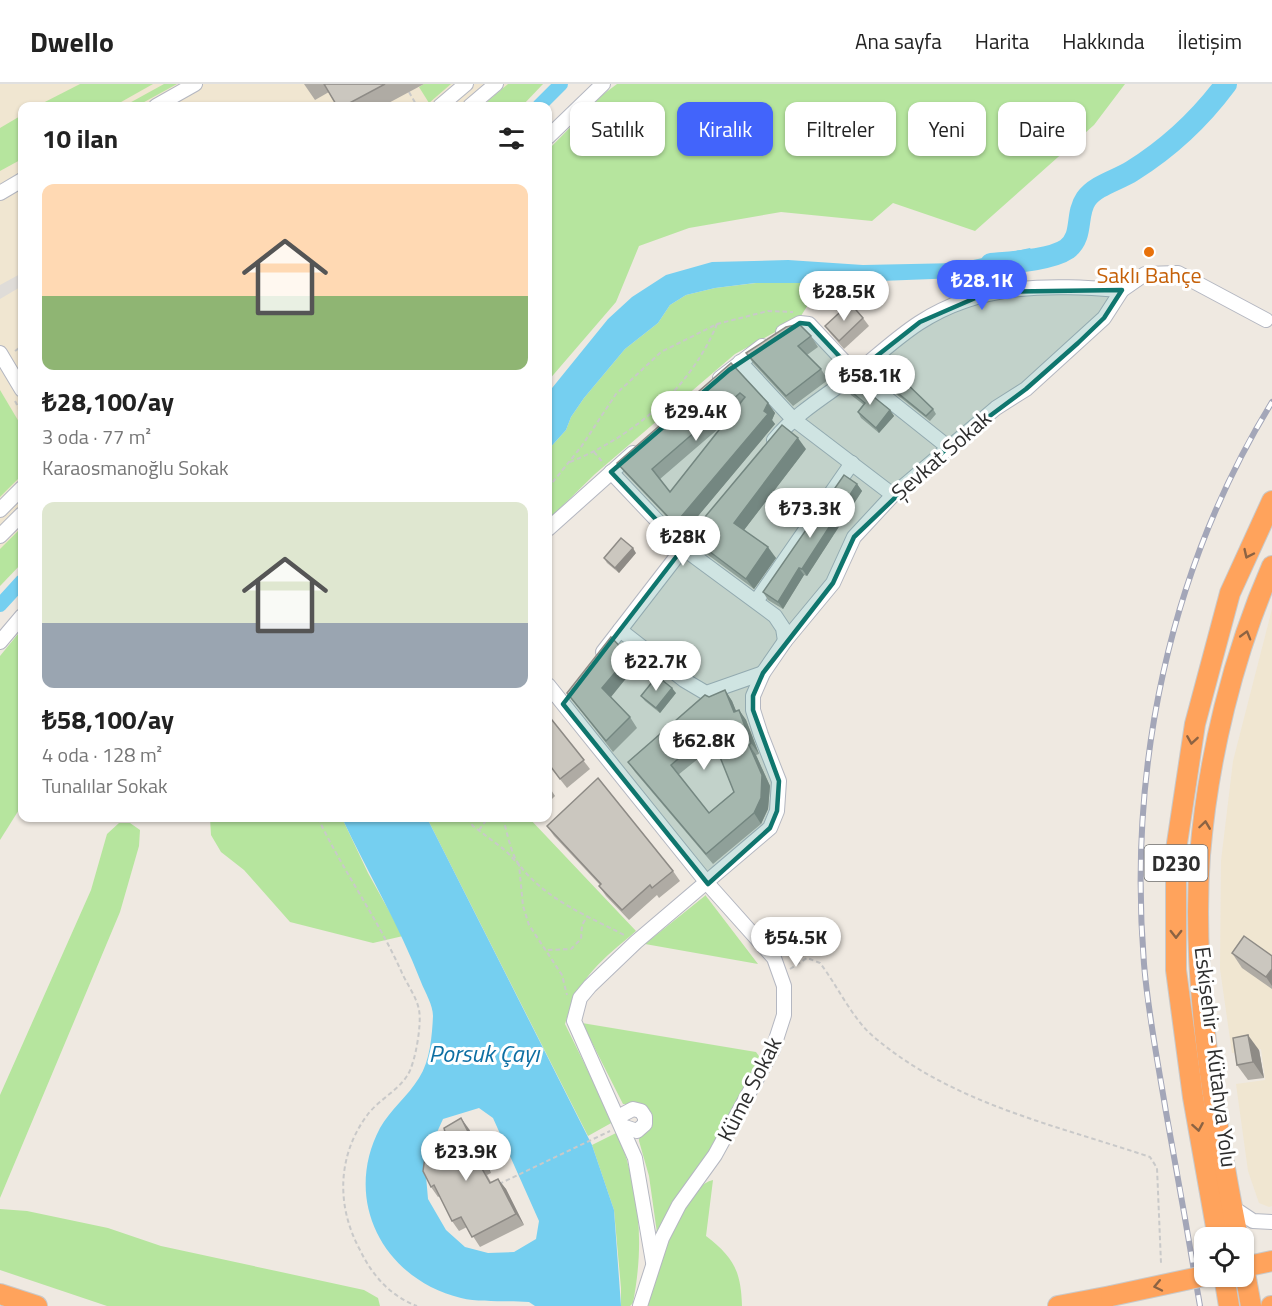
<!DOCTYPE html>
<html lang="tr">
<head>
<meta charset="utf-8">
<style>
  :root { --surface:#fff; --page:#f6f6f6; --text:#222; --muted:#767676; --line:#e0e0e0; --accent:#4264fb }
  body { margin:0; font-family:"Titillium Web",sans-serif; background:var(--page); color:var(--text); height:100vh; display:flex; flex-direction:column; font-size:22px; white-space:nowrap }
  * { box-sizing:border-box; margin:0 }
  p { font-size:20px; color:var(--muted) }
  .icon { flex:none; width:33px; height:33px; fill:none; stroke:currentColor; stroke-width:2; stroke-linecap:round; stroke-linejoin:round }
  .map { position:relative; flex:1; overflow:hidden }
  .side { position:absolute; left:18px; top:18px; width:534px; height:720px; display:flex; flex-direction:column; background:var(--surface); border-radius:12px; box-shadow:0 2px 4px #0004 }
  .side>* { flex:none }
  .hud { position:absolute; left:570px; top:18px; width:570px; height:54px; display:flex; gap:12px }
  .buttons { position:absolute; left:1194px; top:1143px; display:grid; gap:12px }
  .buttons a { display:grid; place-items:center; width:60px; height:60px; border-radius:12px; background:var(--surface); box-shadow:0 2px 4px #0004; font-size:30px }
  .price { position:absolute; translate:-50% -51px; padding:0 14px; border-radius:21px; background:#fff; color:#222; font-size:20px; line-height:39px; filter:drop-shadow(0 2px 3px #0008) }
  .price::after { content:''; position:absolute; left:50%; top:36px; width:18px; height:14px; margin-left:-9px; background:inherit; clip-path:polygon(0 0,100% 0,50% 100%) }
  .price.on { background:var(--accent); color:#fff }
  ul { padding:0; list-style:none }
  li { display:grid; align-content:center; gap:12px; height:318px; padding:0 24px }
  li span { display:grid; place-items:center; height:186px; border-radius:12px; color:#555 }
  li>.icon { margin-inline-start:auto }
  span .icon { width:108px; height:108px; fill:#fffc; stroke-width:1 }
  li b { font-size:26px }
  h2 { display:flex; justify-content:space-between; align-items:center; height:72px; padding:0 24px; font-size:26px }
  .pill { padding:0 21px; border-radius:12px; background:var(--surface); box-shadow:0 2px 4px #0004; font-size:21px; line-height:54px }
  .pill.on { background:var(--accent); color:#fff }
  header { display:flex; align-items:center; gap:36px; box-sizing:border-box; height:84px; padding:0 30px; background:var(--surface); border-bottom:2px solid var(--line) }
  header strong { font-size:28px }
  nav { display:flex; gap:33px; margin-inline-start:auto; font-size:21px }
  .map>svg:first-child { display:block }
  .education { fill:#f0e6d1 }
  .green { fill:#b6e59e }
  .plaza { fill:#dfdcd8 }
  .water { fill:#75cff0; fill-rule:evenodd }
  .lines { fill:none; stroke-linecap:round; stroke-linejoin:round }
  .canal { stroke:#75cff0; stroke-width:14 }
  .river { stroke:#75cff0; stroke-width:22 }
  .minor-casing { stroke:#b4b7c1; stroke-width:16 }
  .highway-casing { stroke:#c9c9c9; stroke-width:22 }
  .path { stroke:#c9c9c9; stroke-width:2; stroke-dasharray:4.5 3; stroke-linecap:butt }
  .minor { stroke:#fff; stroke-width:14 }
  .highway { stroke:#ffa35c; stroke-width:20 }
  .rail-casing { stroke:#a3a6b8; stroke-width:6 }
  .rail { stroke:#fff; stroke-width:4; stroke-dasharray:11; stroke-linecap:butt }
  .highway-bridge-casing { stroke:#c9c9c9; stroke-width:22; stroke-linecap:butt }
  .highway-bridge { stroke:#ffa35c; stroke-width:20 }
  .wall { fill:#afaba4; fill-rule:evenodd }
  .shaded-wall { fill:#8e8b86 }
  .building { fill:#cbc7bf; stroke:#8e8b86; stroke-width:1.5; fill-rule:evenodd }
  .oneway { stroke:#8c6343 }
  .marked { fill:#0f766e; fill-opacity:0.2; stroke:#0f766e; stroke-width:4.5; stroke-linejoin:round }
  .food-dot { fill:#e8710a; stroke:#fff; stroke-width:2 }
  .labels { text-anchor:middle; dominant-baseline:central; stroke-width:6; stroke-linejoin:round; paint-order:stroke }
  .shield { fill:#fff; stroke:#6d6d6d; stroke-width:1.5 }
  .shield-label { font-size:21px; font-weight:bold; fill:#2e2e2e }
  .food-label { font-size:22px; fill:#c56008; stroke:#fff }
  .street-label { font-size:22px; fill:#2e2e2e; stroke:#fff }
  .water-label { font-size:24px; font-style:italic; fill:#0d6fa3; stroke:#fff }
</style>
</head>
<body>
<header>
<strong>Dwello</strong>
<nav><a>Ana sayfa</a><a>Harita</a><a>Hakkında</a><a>İletişim</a></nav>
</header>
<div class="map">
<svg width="1272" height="1222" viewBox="0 0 1272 1222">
  <rect width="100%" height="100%" fill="#efe9e1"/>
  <g class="education">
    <polygon points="0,0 543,0 522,22 22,22 22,479 0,502"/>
    <polygon points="1272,525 1272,1122 1269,1123 1259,1119 1248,1087 1236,1000 1265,996 1261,965 1232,969 1220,885 1221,777 1233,677"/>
  </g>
  <g class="green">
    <polygon points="80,0 153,0 114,22 37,22"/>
    <polygon points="164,0 177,0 137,22 124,22"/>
    <polygon points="424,0 451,0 429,19 419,3"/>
    <polygon points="508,0 543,0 522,22 482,22"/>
    <polygon points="617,0 1125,0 1094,41 975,147 893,119 872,137 781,128 689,144 639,162 616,218 548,297 548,66 601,12"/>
    <polygon points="22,31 22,75 0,87 0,44"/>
    <polygon points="756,199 811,199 811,216 799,235 735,270 595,390 548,436 548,366 566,346 571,333 584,314 625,265 658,239 670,221 686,211 715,204"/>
    <polygon points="0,306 22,343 22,391 0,413"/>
    <polygon points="22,443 22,479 0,502 0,465"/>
    <polygon points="22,545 22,721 0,756 0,572"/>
    <polygon points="210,734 342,734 368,789 403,852 373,859 290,838 244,786 221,768 211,751"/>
    <path d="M 427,734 L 529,734 L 636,847 C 600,878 579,892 565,940 L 613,1038 L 588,1052 Z"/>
    <polygon points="119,739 130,739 140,746 139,762 120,828 0,1114 0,1011 91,806 107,750"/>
    <polygon points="706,811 706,812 758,880 645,860"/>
    <polygon points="582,939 756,968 761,975 712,1065 657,1149 649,1092 639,1057 639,1053 651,1041 651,1030 643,1021 623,1020"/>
    <path d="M 618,1048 C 639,1109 645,1155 633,1219 L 630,1222 L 621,1222 L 621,1204 L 614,1126 L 592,1061 Z"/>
    <path d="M 713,1096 L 706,1152 C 733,1173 741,1186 742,1222 L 648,1222 C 653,1194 683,1101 713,1096 Z"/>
    <polygon points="0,1125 27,1127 108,1144 161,1162 364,1206 378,1214 380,1222 107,1222 0,1186"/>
  </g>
  <polygon class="plaza" points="22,189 22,202 0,215 0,201"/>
  <g class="water">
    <polygon points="1030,164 1034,170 1003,185 959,194 880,197 835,204 811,199 755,199 715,204 686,211 670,221 658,239 625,265 584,314 571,333 566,346 548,366 548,309 608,235 632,213 666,191 712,178 788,176 863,181 959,179"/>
    <path d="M 342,734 L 427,734 L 592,1061 L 614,1126 L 621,1222 L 535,1222 L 529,1218 C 507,1216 481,1219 461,1214 C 383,1195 342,1116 380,1044 C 390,1026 408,1012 419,994 C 430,977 432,952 433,932 C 433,921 425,908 421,898 C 399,841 368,789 342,734 ZM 479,1024 L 493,1034 L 539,1137 L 536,1155 L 514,1168 L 488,1169 L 465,1163 L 446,1146 L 428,1115 L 426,1092 L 429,1066 L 443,1035 Z"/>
  </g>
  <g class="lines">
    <g class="canal">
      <polyline points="539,22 561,0"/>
      <polyline points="0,521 22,497"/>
    </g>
    <path class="river" d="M 991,180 C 1012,178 1051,176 1067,165 C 1084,152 1075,131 1086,115 C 1096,101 1118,96 1132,87 C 1169,64 1200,35 1226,0"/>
    <defs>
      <g id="minor">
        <polyline points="156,22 195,0"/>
        <polyline points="440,22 466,0"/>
        <polyline points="470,22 496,0"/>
        <polyline points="548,53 603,0"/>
        <polyline points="0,109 22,96"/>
        <polyline points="783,248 800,239 809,240 855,289 948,363"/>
        <polyline points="0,269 22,306"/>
        <polyline points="740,278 792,334 893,411"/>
        <polyline points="720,294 762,262"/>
        <path d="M 774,356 C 797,328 826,312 855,290 C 876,273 896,254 919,239 C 982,198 1050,201 1122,206"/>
        <polyline points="611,388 683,464 775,532 783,544 785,557"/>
        <polyline points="0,426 22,404"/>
        <polyline points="548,445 633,369"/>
        <polyline points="0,452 22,430"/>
        <polyline points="757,516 852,379"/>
        <polyline points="620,546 684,596 706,609 763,589"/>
        <polyline points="0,558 22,532"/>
        <polyline points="603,568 701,441"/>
        <polyline points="548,601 708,800 774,874 784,902 784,931 773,965 715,1071 679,1121 662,1154 640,1222"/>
        <polyline points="618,1033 633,1025 641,1027 645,1033 645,1040 637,1047 622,1042"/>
        <polyline points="1232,1123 1253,1137 1272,1138"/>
        <polyline points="653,1178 635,1074 574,937 580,914 590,902 636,858 770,744 777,727 779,697 761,651 753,626 753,612 763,589 785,557 833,499 854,453 893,411 996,324 1026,305 1104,234 1122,206 1145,190 1178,189 1266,236"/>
      </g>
      <g id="highway">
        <polyline points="1218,1154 1193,1013 1176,886 1176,766 1195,640 1230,509 1272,417"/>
        <path d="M 1238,1154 C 1214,1031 1191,896 1200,771 C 1208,674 1233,571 1272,482"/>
        <polyline points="1244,1183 1251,1222"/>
        <polyline points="1244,1183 1272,1177"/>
        <polyline points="1224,1192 1229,1222"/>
        <polyline points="0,1210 37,1222"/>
        <polyline points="1058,1222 1111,1212"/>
        <polyline points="1271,1222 1272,1222"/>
      </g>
    </defs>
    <use href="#minor" class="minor-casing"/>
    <use href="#highway" class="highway-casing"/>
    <g class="path">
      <polyline points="409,8 417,22"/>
      <polyline points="15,267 22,262"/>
      <polyline points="15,317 22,330"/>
      <polyline points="594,368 604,380"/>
      <path d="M 570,378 C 633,353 691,304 717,240"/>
      <polyline points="548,404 581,363 616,310 661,268 717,240 768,227 793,228"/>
      <path d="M 318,734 C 343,787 378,835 402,889 C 407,900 417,914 419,926 C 422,940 415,981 407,992 C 397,1007 379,1016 368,1030 C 337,1071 336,1122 360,1166 C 372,1191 390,1212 417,1222"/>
      <polyline points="467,734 473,742 506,767 519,781 523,822 529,841 562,891 567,911"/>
      <path d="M 503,734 C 507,748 511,771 520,782 C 548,817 588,832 626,852"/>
      <polyline points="479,746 488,734"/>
      <polyline points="548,866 571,865 581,855 582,841 587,833"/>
      <path d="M 790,885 L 807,874 L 820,879 C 837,901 853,936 874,953 C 951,1019 1055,1041 1150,1073 L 1157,1084 L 1161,1179"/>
      <polyline points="499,1100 610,1047"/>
    </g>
    <use href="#minor" class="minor"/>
    <use href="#highway" class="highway"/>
    <defs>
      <path id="rail" d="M 1200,1222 C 1189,1157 1178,1093 1166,1028 C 1158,979 1148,929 1144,880 C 1128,683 1169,486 1272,318"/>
    </defs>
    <use href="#rail" class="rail-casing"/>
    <use href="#rail" class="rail"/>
    <defs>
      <polyline id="highway-bridge" points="1111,1212 1204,1192"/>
    </defs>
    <use href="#highway-bridge" class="highway-bridge-casing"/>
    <use href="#highway-bridge" class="highway-bridge"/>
  </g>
  <g class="wall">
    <polygon points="304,0 424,0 383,22 337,22 329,8 315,16"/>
    <polygon points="863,234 869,242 844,265 830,249 825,242"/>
    <polygon points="811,252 818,263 807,271 821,285 828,296 793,322 753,279 746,269"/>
    <path d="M 731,279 L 768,319 L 775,329 L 772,336 L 775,340 L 683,450 L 625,389 L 617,379 ZM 725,339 L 670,408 L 660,395 Z"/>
    <polygon points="911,297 908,301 933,325 936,330 930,337 891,306 888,301"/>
    <polygon points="848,305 890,326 894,332 879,349 861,334 858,328 864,321 851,311"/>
    <polygon points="806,365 744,446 776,474 754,505 696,462 689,452"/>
    <polygon points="857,400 862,407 807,492 804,491 783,525 768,516 763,508"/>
    <polygon points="636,469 619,489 607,479 604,474"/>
    <polygon points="629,572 636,582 611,613 630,633 637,644 613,668 567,609"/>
    <path d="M 725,606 L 732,617 L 736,627 L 739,626 L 746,636 L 759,670 L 756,671 L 770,702 L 768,725 L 761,740 L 713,780 L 635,688 L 628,678 L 709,613 ZM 715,661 L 734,708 L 709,729 L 678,691 Z"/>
    <polygon points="676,609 660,629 645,617 641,612"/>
    <polygon points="548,631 590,685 567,704 548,680"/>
    <polygon points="548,701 555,712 548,719"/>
    <polygon points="547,742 673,787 680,797 659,814 657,811 629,836 606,812 599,802 600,801 554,752"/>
    <polygon points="1232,869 1272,872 1272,905 1242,884"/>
    <polygon points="1259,966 1264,994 1248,996 1237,981"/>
    <polygon points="469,1045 491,1089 487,1091 491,1098 498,1095 506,1105 524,1141 480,1163 467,1143 459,1147 452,1137 440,1112 438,1113 431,1103"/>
  </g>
  <g class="shaded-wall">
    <polygon points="908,292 911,297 908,302 904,297"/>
    <polygon points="768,319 775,329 772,336 775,340 683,450 675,440 764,327"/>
    <polygon points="890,326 894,332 879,349 876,344"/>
    <polygon points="798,354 806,365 741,450 734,439"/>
    <polygon points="857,400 862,407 807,492 802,485"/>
    <polygon points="768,463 776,474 754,505 746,495"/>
    <polygon points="633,464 636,469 619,489 615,484"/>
    <polygon points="799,484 804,491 783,525 778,518"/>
    <polygon points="629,572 636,582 610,614 602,604"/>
    <polygon points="672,604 676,609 660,629 656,624"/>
    <polygon points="725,606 732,617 741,639 734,628"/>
    <polygon points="739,626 746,636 759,670 751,659"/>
    <polygon points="749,661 756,671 770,702 768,725 761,740 754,729"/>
    <polygon points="1272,885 1272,902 1266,893"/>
    <polygon points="1248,951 1259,966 1264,994 1253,978"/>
    <polygon points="461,1034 469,1045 491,1089 484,1079"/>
    <polygon points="498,1095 506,1105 524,1141 516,1130"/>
  </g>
  <g class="building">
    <polygon points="324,0 385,0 344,22 337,22"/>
    <polygon points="850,219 863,234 839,257 825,242"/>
    <polygon points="799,240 811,252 798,262 821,285 786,312 746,269 786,243"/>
    <path d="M 731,279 L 768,319 L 764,327 L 768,330 L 675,440 L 617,379 ZM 740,309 L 745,313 L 670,408 L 652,385 Z"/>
    <polygon points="899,286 908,292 904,297 933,325 926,332 888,301"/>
    <polygon points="854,297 890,326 876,344 858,328 865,319 848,305"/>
    <polygon points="782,341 798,354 734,439 768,463 746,495 689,452"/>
    <polygon points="844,391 857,400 802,485 799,484 778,518 763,508"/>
    <polygon points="621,454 633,464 615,484 604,474"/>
    <polygon points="611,553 629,572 602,604 630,633 606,657 567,609"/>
    <polygon points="657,592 672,604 656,624 641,612"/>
    <path d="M 725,606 L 734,628 L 739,626 L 751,659 L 749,661 L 762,691 L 761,714 L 754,729 L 706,770 L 628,678 L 705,611 L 709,613 ZM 710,648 L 734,708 L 709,729 L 671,681 Z"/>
    <polygon points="548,631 584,676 560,695 548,679"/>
    <polygon points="598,694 673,787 652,804 650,801 622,826 599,802 601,800 547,742"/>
    <polygon points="1244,852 1272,872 1272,885 1266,893 1232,869"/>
    <polygon points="1248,951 1253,978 1237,981 1233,954"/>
    <polygon points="461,1034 484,1079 480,1081 490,1099 498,1095 516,1130 472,1153 461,1133 452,1137 434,1101 431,1103 423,1087 425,1073 430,1071 438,1054 445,1048 444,1044"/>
  </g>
  <defs><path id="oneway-chevron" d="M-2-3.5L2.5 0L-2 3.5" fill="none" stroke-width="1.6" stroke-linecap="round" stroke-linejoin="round" transform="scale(1.5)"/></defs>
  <g class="oneway">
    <use href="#oneway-chevron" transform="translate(1248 470) rotate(115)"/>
    <use href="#oneway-chevron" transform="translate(1246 551) rotate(-74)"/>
    <use href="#oneway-chevron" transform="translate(1192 656) rotate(99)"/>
    <use href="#oneway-chevron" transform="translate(1205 741) rotate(-82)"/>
    <use href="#oneway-chevron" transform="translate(1176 850) rotate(90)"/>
    <use href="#oneway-chevron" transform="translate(1198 1043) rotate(80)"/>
    <use href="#oneway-chevron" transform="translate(1158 1202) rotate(168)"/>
  </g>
  <path class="marked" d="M 1122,206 L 1104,234 L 1078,259 L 1026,305 L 948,363 L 854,453 L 833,499 L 763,589 L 753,612 L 753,626 L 779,697 L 777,727 L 770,744 L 708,800 L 563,620 L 683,464 L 611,388 L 729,286 L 800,239 L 809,240 L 855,289 L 920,238 L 989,208 Z"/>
  <circle class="food-dot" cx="1149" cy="168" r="6"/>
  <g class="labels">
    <rect class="shield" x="1144.5" y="761" width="63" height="36" rx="4.5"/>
    <g class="shield-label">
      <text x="1176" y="779">D230</text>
    </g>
    <g class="food-label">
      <text x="1149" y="191">Saklı Bahçe</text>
    </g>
    <g class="street-label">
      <text transform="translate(941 371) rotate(-41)">Şevkat Sokak</text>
      <text transform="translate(1216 973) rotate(83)">Eskişehir - Kütahya Yolu</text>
      <text transform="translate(749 1005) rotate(-63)">Küme Sokak</text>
    </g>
    <g class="water-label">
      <text x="484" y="969">Porsuk Çayı</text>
    </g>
  </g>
</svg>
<div class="buttons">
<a><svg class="icon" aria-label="locate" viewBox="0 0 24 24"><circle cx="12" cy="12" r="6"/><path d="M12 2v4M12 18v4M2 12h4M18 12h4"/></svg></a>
</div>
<b class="price on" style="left:982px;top:227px">₺28.1K</b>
<b class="price" style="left:844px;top:238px">₺28.5K</b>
<b class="price" style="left:870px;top:322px">₺58.1K</b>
<b class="price" style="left:696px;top:358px">₺29.4K</b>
<b class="price" style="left:810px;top:455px">₺73.3K</b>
<b class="price" style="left:683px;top:483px">₺28K</b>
<b class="price" style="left:656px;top:608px">₺22.7K</b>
<b class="price" style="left:704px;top:687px">₺62.8K</b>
<b class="price" style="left:796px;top:884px">₺54.5K</b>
<b class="price" style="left:466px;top:1098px">₺23.9K</b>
<div class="hud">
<a class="pill">Satılık</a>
<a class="pill on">Kiralık</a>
<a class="pill">Filtreler</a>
<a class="pill">Yeni</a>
<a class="pill">Daire</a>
</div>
<section class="side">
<h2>10 ilan<svg class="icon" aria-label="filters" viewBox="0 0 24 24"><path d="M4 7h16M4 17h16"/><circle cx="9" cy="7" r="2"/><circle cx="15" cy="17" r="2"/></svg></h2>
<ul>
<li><span style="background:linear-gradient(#ffd9b3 60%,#8fb573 0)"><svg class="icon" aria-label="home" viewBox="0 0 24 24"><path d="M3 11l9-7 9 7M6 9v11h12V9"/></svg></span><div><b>₺28,100/ay</b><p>3 oda · 77 m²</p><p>Karaosmanoğlu Sokak</p></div></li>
<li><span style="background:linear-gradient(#dfe7d0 65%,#9aa5b1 0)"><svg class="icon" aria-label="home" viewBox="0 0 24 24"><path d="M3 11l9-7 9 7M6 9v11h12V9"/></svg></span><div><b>₺58,100/ay</b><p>4 oda · 128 m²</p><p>Tunalılar Sokak</p></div></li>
</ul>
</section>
</div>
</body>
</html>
